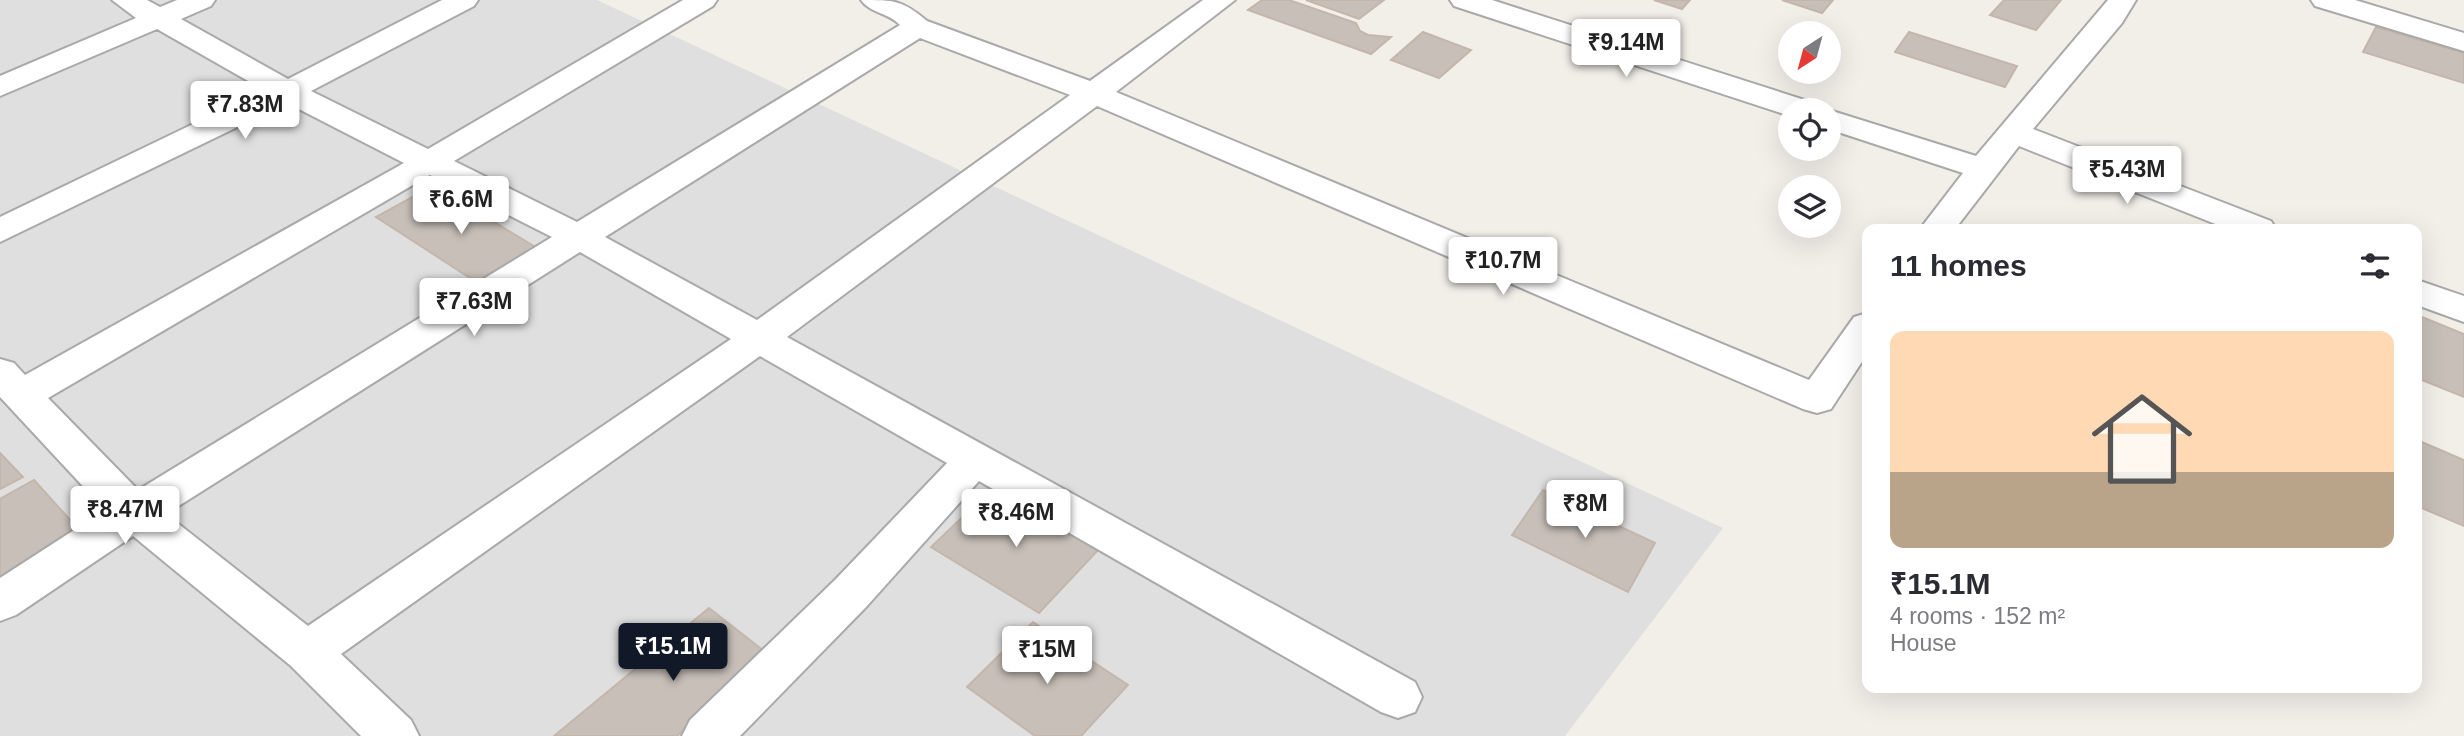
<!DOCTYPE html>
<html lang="en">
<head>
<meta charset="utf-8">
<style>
  :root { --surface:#fff; --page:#f2f2f3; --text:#2b2b33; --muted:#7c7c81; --accent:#111827 }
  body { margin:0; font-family:Arial,sans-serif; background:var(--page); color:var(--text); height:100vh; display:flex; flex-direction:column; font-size:26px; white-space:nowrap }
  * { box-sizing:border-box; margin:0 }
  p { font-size:23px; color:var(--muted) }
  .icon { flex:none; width:38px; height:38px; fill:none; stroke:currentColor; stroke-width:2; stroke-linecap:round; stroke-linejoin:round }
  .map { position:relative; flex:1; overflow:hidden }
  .sheet { position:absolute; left:1862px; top:224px; width:560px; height:469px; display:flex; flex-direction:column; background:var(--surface); border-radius:14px; box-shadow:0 7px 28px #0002 }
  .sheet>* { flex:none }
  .needle { width:46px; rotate:216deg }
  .controls { position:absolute; left:1778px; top:21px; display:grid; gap:14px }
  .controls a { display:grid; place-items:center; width:63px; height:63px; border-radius:50%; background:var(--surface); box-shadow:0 7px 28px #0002; font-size:35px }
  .price { position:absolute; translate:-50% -60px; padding:0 16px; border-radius:7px; background:#fff; color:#222; font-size:23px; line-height:46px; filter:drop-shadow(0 2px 4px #0008) }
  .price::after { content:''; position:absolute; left:50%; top:42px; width:21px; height:16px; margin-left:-10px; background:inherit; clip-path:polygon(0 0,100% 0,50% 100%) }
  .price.selected { background:var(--accent); color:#fff }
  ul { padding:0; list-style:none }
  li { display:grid; align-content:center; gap:14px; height:371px; padding:0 28px }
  li span { display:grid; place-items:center; height:217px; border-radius:14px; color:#555 }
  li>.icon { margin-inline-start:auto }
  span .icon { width:126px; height:126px; fill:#fffc; stroke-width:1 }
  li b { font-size:30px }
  h2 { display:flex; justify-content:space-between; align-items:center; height:84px; padding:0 28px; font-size:30px }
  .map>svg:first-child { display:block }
  .residential { fill:#e0dfdf }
  .building { fill:#c7bfb8; stroke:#c4b6ab; stroke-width:2 }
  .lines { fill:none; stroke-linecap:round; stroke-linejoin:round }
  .minor-casing { stroke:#a9a9a9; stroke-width:4 }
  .minor { fill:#fff; fill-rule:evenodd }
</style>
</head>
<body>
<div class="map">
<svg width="2464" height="736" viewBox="0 0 2464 736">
  <rect width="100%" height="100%" fill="#f2efe9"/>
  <polygon class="residential" points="0,0 597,0 1723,528 1565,736 0,736"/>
  <g class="building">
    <polygon points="1262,0 1289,0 1356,23 1360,31 1368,35 1391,37 1371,54 1248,10"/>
    <polygon points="1306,0 1384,0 1359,19"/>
    <polygon points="1654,0 1690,0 1682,9"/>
    <polygon points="1782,0 1833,0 1822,13"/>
    <polygon points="2004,0 2061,0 2036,30 1990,15"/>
    <polygon points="2376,27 2464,53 2464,83 2363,52"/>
    <polygon points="1423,32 1471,50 1439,78 1391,60"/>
    <polygon points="1909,32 2017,66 2005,87 1895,52"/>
    <polygon points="434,185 545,253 487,289 376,217"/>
    <polygon points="2417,315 2464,334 2464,397 2417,378"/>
    <polygon points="2417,440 2464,460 2464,526 2417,506"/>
    <polygon points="0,453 23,477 0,489"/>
    <polygon points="34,480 81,532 0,579 0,499"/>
    <polygon points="994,487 1100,548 1039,613 931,547"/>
    <polygon points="1543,490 1655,543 1628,592 1512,535"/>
    <polygon points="709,608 769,655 677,736 554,736"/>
    <polygon points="1033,622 1128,685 1081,736 1035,736 967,687"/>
  </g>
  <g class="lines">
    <defs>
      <g id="minor">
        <path d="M 112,0 L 147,0 L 160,7 L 177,0 L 215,0 L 211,6 L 181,19 L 288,79 L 442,0 L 478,0 L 474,6 L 311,91 L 428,149 L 683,0 L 717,0 L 713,6 L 454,161 L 577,222 L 900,25 C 889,13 870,13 861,0 C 895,0 902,0 927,21 L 1090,81 L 1203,0 L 1235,0 L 1116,92 L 1809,380 L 1854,317 L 1867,313 L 1867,354 L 1831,409 L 1817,413 L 1803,409 L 1097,106 L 787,337 L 1415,682 L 1422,697 L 1415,712 L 1398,718 L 1381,712 L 979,481 L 867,606 L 740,736 L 682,736 L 690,720 L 835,580 L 947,463 L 760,356 L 341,654 L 411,720 L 419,736 L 361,736 L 291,666 L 133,536 L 16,615 L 0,621 L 0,578 L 105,510 L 0,397 L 0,359 L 14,363 L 25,375 L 404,163 L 287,103 L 0,242 L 0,217 L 264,90 L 157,29 L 0,96 L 0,76 L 136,18 ZM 920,38 L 1070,95 L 757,320 L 605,237 ZM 430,175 L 552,237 L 138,490 L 48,398 ZM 580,252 L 731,339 L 308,626 L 166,514 Z"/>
        <polygon points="1450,0 1492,0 1814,103 1819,110 1790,110 1790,116 1454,6"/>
        <polygon points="2108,0 2136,0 2122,23 2033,129 2271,221 2276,229 2228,229 2019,146 1955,229 1920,229 1963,173 1829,129 1826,110 1829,110 1976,156"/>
        <polygon points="2311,0 2355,0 2464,33 2464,51 2315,6"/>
        <polygon points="2417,280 2464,296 2464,322 2417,305"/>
      </g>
    </defs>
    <use href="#minor" class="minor-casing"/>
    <use href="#minor" class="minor"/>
  </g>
</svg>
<div class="controls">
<a><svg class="needle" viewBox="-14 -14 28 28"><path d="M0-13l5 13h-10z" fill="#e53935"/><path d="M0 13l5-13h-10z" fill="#7c7c81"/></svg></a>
<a><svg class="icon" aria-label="locate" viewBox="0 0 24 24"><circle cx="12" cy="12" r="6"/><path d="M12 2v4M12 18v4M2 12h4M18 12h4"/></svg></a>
<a><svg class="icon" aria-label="layers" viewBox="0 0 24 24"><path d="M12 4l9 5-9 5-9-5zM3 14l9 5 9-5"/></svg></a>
</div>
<b class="price" style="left:1626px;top:79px">₹9.14M</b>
<b class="price" style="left:245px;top:141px">₹7.83M</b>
<b class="price" style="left:2127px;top:206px">₹5.43M</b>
<b class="price" style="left:461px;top:236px">₹6.6M</b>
<b class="price" style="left:1503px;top:297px">₹10.7M</b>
<b class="price" style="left:474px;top:338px">₹7.63M</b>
<b class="price" style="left:1585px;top:540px">₹8M</b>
<b class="price" style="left:125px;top:546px">₹8.47M</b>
<b class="price" style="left:1016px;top:549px">₹8.46M</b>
<b class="price selected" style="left:673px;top:683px">₹15.1M</b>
<b class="price" style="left:1047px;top:686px">₹15M</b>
<section class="sheet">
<h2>11 homes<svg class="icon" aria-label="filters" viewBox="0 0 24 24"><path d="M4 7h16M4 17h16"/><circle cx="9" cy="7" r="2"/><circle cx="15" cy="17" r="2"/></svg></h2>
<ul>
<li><span style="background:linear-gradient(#ffd9b3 65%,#b9a48a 0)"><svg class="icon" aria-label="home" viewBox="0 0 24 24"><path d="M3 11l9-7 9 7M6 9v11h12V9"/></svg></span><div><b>₹15.1M</b><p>4 rooms · 152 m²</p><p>House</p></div></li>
</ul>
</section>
</div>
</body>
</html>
